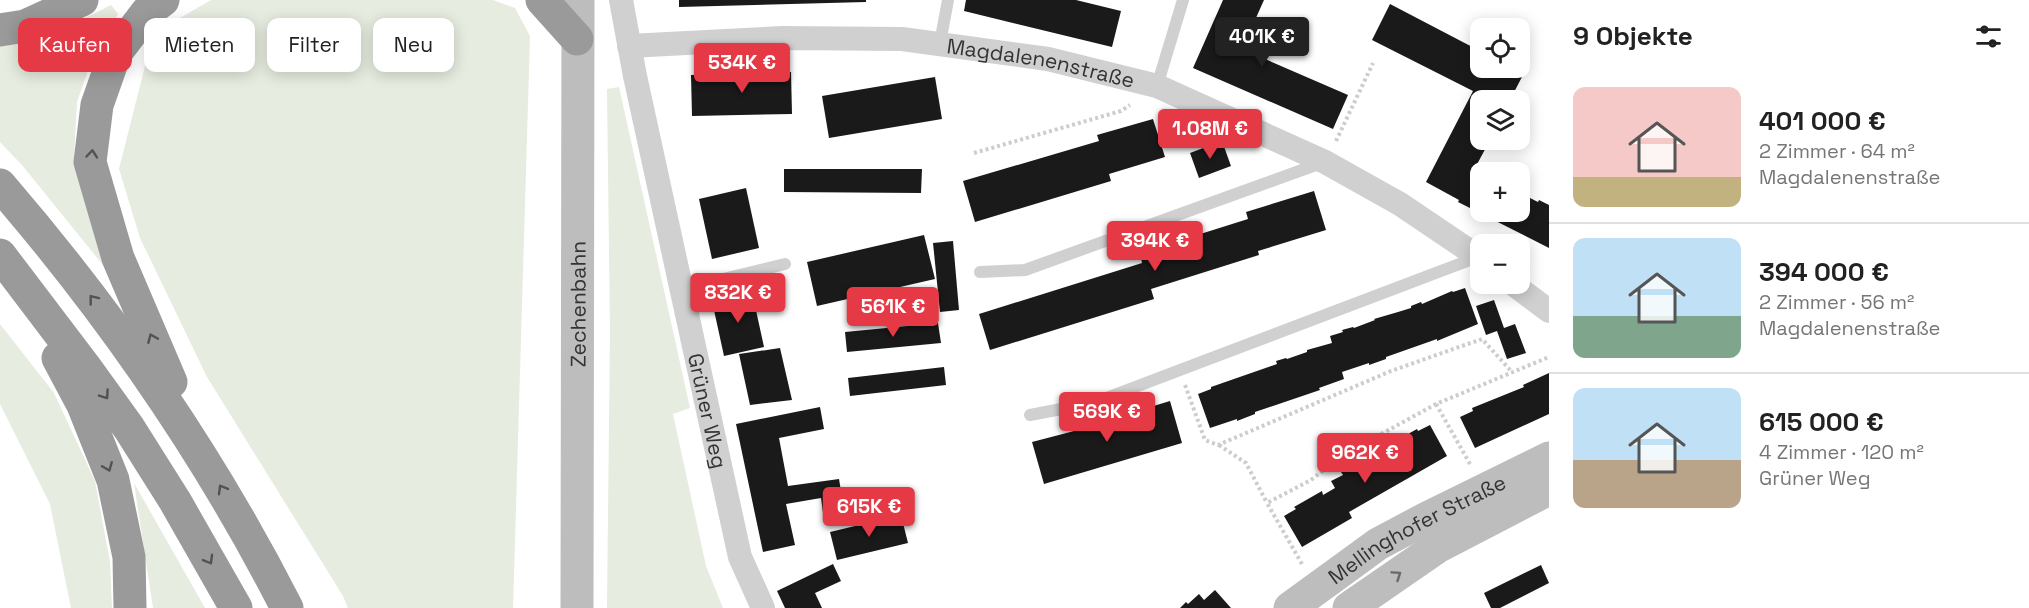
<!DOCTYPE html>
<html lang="de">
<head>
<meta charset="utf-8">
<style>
  :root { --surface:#fff; --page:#f6f6f6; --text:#222; --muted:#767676; --line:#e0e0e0; --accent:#e63946 }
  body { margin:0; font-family:"Space Grotesk",sans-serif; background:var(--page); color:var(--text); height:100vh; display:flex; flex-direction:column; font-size:22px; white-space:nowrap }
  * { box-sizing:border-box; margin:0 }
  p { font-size:20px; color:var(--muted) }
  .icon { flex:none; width:33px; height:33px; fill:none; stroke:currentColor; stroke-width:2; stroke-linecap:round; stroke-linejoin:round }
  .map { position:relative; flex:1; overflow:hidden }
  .panel { display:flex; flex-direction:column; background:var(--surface); width:480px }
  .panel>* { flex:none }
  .hud { position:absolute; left:18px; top:18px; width:570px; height:54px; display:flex; gap:12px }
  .buttons { position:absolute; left:1470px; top:18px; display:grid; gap:12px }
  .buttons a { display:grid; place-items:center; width:60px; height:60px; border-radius:12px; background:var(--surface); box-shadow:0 3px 15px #0003; font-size:30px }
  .price { position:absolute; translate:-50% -51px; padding:0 14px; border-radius:6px; background:var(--accent); color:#fff; font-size:20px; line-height:39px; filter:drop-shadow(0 2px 3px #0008) }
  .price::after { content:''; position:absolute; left:50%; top:36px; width:18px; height:14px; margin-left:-9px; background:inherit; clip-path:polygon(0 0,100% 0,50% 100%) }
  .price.active { background:#222; color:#fff }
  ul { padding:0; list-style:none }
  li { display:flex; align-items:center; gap:18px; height:150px; padding:0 24px }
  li+li { border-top:2px solid var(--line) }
  li span { display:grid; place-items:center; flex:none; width:168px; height:120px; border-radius:12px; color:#555 }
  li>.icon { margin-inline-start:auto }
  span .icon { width:72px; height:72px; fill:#fffc; stroke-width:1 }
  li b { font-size:26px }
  h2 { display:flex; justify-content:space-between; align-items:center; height:72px; padding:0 24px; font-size:26px }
  .tag { padding:0 21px; border-radius:12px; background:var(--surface); box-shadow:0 3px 15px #0003; font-size:21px; line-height:54px }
  .tag.active { background:var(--accent); color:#fff }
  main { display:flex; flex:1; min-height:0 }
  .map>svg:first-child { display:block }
  .green { fill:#e6ecdf }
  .building { fill:#1a1a1a }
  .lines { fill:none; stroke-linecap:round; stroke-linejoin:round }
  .path { stroke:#cdcdcd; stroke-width:4; stroke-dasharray:3 3; stroke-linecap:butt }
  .service { stroke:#d0d0d0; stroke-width:12 }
  .minor { stroke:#d0d0d0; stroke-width:24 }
  .secondary { stroke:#bdbdbd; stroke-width:33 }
  .motorway { stroke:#9a9a9a; stroke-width:33 }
  .oneway { stroke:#525252 }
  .oneway2 { stroke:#6a6a6a }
  .labels { text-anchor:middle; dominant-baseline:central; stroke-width:6; stroke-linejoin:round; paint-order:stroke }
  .street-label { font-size:21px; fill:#333; stroke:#fff }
</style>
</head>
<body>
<main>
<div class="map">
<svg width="1549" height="608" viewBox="0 0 1549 608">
  <rect width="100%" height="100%" fill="#fff"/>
  <g class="green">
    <polygon points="211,0 493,0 515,8 530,36 513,608 348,608 343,596 207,377 140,238 119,169 146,62 175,21"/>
    <path d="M 111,5 L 118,14 L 91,62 L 77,102 L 74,158 L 107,270 L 22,165 L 0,142 L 0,44 C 42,39 74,24 111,5 Z"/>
    <polygon points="619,87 690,408 673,414 706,566 723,608 607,608 610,332 607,89"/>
    <polygon points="0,324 54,393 95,481 110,562 112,608 71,608 50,504 0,404"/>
    <polygon points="134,483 205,608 153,608"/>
  </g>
  <g class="building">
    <polygon points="679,0 866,0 866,2 679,7"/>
    <polygon points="966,0 1076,0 1121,11 1112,47 964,11"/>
    <polygon points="1223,0 1264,0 1242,49 1348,95 1333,129 1193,68"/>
    <polygon points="1390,4 1480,51 1480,68 1513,68 1524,73 1510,100 1480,100 1480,140 1490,140 1474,170 1480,173 1480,212 1520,212 1520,193 1538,202 1539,200 1549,205 1549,248 1458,202 1459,200 1426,182 1473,91 1372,40"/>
    <polygon points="791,72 792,114 692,116 691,75"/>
    <polygon points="935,77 942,119 829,138 822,96"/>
    <polygon points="1153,119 1165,157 1109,174 1111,181 975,222 963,181 1099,141 1097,135"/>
    <polygon points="1222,141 1231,166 1199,178 1190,153"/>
    <polygon points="784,169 922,169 921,193 784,192"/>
    <polygon points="746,188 759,248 712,259 699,199"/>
    <polygon points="1314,191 1326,230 1258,251 1259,255 1151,289 1154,299 990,350 979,314 1142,263 1140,253 1248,219 1246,212"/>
    <polygon points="924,235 935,279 817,306 807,262"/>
    <polygon points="953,241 959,310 940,312 933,243"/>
    <polygon points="1465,288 1478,324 1437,341 1437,339 1386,357 1386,359 1369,365 1369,363 1342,372 1344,379 1319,388 1320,390 1255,412 1255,414 1237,421 1237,419 1210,428 1198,394 1211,389 1211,387 1277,364 1276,361 1286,358 1287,359 1307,352 1307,350 1332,343 1330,336 1343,332 1342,330 1353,327 1354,328 1375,320 1374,319 1398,312 1411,308 1411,306 1421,302 1422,304 1452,291 1453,292"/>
    <polygon points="752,292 764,347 724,356 712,301"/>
    <polygon points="1494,300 1504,328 1515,324 1526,353 1507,359 1497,331 1486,335 1476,306"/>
    <polygon points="938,323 941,343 847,352 845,332"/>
    <polygon points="780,348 792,400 750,405 739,354"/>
    <polygon points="944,367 946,385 850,396 848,378"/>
    <polygon points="1549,373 1549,414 1475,448 1460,417 1473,411 1472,408 1524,387 1523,385"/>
    <polygon points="1170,401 1182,443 1044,484 1032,442 1078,430 1078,429"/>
    <polygon points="820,407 824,429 779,438 788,486 839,479 844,509 823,513 821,498 786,504 795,545 763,552 736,424"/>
    <polygon points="1430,425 1447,456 1349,512 1352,518 1302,547 1284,516 1296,509 1294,507 1322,491 1323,495 1335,488 1331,481 1343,475 1341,472 1367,457 1369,460 1391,447 1390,444 1417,429 1418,431"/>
    <polygon points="901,515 908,543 837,560 830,532"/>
    <polygon points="833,564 841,581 815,593 822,608 785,608 777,591"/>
    <polygon points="1541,565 1549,583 1500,608 1491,608 1484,593"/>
    <polygon points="1215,590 1231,608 1180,608 1186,602 1188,604 1199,594 1204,600"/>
  </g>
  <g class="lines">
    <g class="path">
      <polyline points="1336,141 1373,63"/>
      <polyline points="974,153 1121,111 1130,105"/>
      <polyline points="1185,385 1205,440 1218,445 1391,371 1482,339 1512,372"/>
      <polyline points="1436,404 1470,464"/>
      <polyline points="1219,445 1246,463 1267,503"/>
      <polyline points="1302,564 1267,503 1311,480 1343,455 1436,404 1549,357"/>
    </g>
    <g class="service">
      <polyline points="940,43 948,0"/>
      <polyline points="1157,86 1183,0"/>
      <polyline points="980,272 1025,270 1324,162"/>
      <polyline points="682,289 785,264"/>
      <polyline points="1030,415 1093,403 1478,257"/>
    </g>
    <g class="minor">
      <path id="s1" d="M 621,0 L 635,76 L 740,557 L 763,608"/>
      <path id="s2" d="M 629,46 L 782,38 L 902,39 L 1048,59 L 1157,86 L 1325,162 L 1400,204 L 1480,258"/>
      <polyline points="1513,284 1549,311"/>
    </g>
    <g class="secondary">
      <path id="s3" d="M 577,608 L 578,0"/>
      <path id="s4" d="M 1290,608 L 1378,544 L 1427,518 L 1549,458"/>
      <polyline points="1349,608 1439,546 1549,489"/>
    </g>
    <g class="motorway">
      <polyline points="163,0 147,12 115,54 97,105 90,162 118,258 171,382"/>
      <polyline points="542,0 577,39"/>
      <polyline points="0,30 25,26 82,0"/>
      <path d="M 0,185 C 113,316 208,453 287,608"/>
      <polyline points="0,255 85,367 129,428 175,501 236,608"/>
      <polyline points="58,358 83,405 113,480 129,557 130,608"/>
    </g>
  </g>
  <defs><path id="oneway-chevron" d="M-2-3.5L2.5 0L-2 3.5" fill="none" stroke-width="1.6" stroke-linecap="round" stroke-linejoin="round" transform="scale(1.5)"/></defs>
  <g class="oneway">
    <use href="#oneway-chevron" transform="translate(92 154) rotate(-85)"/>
    <use href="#oneway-chevron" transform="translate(93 299) rotate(-128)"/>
    <use href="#oneway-chevron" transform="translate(152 338) rotate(-113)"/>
    <use href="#oneway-chevron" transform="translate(105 395) rotate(55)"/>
    <use href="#oneway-chevron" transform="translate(108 467) rotate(68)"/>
    <use href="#oneway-chevron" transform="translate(222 489) rotate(-120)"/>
    <use href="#oneway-chevron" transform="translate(209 560) rotate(60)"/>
  </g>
  <use class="oneway2" href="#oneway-chevron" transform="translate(1397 575) rotate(-34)"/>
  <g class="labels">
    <g class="street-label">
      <text stroke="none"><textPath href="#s2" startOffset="414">Magdalenenstraße</textPath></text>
      <text stroke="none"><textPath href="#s3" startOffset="304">Zechenbahn</textPath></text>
      <text stroke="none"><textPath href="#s1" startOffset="420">Grüner Weg</textPath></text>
      <text stroke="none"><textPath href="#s4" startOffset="150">Mellinghofer Straße</textPath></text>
    </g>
  </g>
</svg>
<div class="buttons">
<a><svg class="icon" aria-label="locate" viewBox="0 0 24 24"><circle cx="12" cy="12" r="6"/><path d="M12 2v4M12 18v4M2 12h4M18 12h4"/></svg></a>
<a><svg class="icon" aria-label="layers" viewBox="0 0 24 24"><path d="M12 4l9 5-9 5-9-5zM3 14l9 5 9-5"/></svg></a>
<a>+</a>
<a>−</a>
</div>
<b class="price active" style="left:1262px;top:68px">401K €</b>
<b class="price" style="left:742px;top:94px">534K €</b>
<b class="price" style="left:1210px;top:160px">1.08M €</b>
<b class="price" style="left:1155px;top:272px">394K €</b>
<b class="price" style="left:738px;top:324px">832K €</b>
<b class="price" style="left:893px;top:338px">561K €</b>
<b class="price" style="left:1107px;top:443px">569K €</b>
<b class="price" style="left:1365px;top:484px">962K €</b>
<b class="price" style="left:869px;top:538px">615K €</b>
<div class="hud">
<a class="tag active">Kaufen</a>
<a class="tag">Mieten</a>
<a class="tag">Filter</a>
<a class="tag">Neu</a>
</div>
</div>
<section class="panel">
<h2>9 Objekte<svg class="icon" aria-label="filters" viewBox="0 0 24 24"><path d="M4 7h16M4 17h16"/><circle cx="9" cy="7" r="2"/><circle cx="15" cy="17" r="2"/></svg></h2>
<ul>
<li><span style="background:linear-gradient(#f6c9c9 75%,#c2b280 0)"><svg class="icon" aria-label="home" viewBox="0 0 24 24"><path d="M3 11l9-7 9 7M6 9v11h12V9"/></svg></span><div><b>401 000 €</b><p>2 Zimmer · 64 m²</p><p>Magdalenenstraße</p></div></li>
<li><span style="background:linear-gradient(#bfe0f5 65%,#7fa58c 0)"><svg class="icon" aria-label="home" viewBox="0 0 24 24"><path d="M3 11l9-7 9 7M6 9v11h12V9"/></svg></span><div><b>394 000 €</b><p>2 Zimmer · 56 m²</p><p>Magdalenenstraße</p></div></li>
<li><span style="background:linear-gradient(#bfe0f5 60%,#b9a48a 0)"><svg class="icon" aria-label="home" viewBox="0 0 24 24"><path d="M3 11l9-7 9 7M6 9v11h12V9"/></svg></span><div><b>615 000 €</b><p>4 Zimmer · 120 m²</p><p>Grüner Weg</p></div></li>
</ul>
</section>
</main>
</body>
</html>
